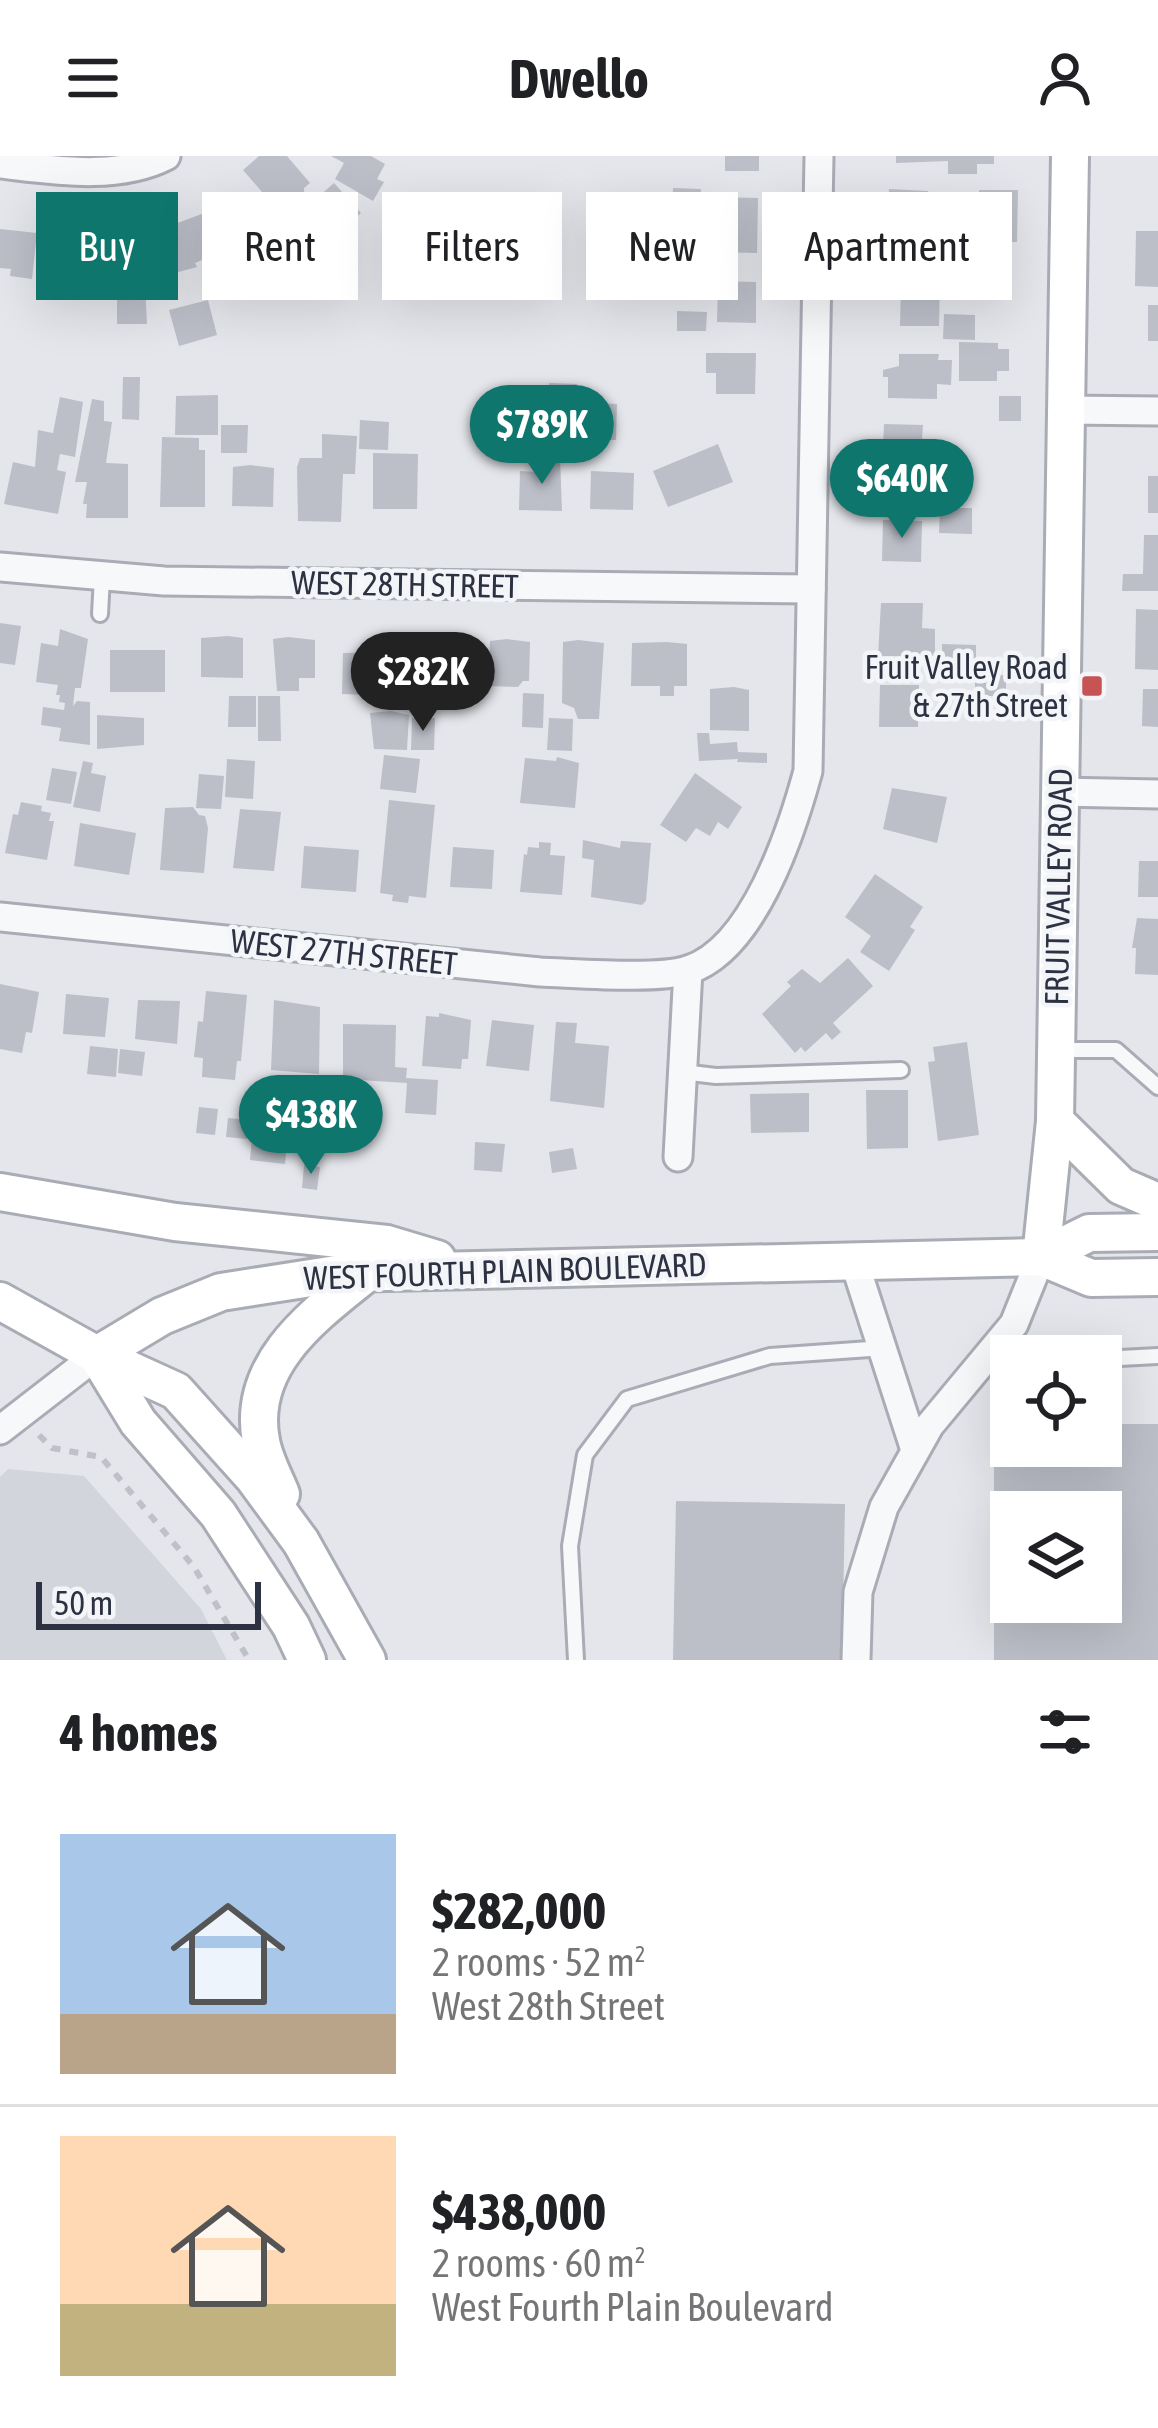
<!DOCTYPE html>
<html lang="en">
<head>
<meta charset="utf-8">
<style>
  :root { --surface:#fff; --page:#f2f2f2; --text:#202124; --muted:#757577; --line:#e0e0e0; --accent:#0f766e }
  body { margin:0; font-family:"Asap Condensed",sans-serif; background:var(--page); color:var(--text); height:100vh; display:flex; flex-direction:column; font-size:45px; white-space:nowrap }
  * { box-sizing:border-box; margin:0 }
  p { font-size:39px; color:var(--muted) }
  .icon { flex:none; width:66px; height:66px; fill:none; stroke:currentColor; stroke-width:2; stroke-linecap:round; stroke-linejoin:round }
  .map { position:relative; height:1504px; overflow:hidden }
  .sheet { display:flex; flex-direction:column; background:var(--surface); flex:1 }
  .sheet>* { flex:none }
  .guide { position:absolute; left:36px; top:36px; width:1086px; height:108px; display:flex; gap:24px }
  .fabs { position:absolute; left:990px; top:1179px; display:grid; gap:24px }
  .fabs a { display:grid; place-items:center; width:132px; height:132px; border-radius:0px; background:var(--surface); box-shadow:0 12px 48px #0002; font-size:60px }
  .scale { position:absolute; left:36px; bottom:30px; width:225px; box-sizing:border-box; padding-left:12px; border:6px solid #2d3243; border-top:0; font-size:33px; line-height:42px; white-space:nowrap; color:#2d3243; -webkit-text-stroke:9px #f4f5f8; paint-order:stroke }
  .price { position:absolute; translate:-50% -102px; padding:0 27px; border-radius:42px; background:var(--accent); color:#fff; font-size:39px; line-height:78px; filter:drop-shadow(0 3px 6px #0008) }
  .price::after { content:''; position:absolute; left:50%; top:72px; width:36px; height:27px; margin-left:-18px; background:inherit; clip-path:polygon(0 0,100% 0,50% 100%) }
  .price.on { background:#222; color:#fff }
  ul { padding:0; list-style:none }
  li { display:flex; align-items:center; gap:36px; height:300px; padding:0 60px }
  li+li { border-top:3px solid var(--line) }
  li span { display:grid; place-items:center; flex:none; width:336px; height:240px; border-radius:0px; color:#555 }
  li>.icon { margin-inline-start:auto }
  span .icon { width:144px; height:144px; fill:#fffc; stroke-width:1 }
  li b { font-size:51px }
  h2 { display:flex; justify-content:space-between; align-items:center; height:144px; padding:0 60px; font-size:51px }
  .chip { padding:0 42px; border-radius:0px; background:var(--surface); box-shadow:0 12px 48px #0002; font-size:42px; line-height:108px }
  .chip.on { background:var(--accent); color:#fff }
  header { display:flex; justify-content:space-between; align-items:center; height:156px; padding:0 60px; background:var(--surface); font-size:54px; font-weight:700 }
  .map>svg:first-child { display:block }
  .built { fill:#d3d5dd }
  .building { fill:#bcbfc8; fill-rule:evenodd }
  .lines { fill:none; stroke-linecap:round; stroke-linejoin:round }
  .service-casing { stroke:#a9acb5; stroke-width:20 }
  .minor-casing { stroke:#a9acb5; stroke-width:33 }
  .secondary-casing { stroke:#a9acb5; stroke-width:42 }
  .path { stroke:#bec1c7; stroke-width:6; stroke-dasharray:9 9; stroke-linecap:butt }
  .service { stroke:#f7f8fa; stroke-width:14 }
  .minor { stroke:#f7f8fa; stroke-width:27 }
  .secondary { stroke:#fff; stroke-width:36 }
  .poi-dot { fill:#c65455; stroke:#f4f5f8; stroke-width:4.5 }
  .labels { text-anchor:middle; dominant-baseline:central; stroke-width:9; stroke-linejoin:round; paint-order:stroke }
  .street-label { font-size:33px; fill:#2d3243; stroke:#f4f5f8 }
  .poi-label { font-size:33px; fill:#2d3243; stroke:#f4f5f8; text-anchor:end }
</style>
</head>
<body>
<header><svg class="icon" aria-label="menu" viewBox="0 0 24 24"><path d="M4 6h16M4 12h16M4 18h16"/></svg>Dwello<svg class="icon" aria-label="person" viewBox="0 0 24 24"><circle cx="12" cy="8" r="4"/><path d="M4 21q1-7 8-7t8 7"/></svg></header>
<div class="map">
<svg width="1158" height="1504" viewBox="0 0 1158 1504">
  <rect width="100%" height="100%" fill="#e4e6eb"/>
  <polygon class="built" points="8,1313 84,1320 201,1453 227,1504 0,1504 0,1321"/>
  <g class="building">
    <polygon points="259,0 287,0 310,27 304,32 305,53 275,79 262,64 276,52 243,14"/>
    <polygon points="331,0 371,0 385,8 377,23 384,26 373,45 335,23 344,7"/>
    <rect x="725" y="0" width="34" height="15"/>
    <polygon points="896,0 994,0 994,8 977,8 977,18 948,18 948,5 896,7"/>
    <polygon points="334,27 361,57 333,81 307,51"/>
    <polygon points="673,32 701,33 700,58 672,57"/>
    <polygon points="889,33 928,35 931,43 927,76 888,75"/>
    <polygon points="979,34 1018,34 1017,86 980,86"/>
    <polygon points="716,41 758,42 757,97 715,96"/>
    <polygon points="207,56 223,95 195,107 197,111 171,118 156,75"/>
    <polygon points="0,73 37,77 32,123 10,120 11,113 0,112"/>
    <polygon points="1136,75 1158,75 1158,131 1135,130"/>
    <polygon points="112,81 143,83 147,168 117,168 117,137 77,136 78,82"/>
    <polygon points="718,125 756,126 756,167 717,166"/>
    <polygon points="901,127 940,128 939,170 900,170"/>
    <polygon points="208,144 217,179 179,190 169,154"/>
    <rect x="1148" y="149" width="10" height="36"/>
    <polygon points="677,155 707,156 706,175 677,175"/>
    <polygon points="944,158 975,159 975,184 943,183"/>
    <polygon points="959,186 998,187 998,193 1009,193 1009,215 997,215 997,225 959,225"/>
    <polygon points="706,197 756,197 755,238 716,238 716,217 706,217"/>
    <polygon points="899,198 939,198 938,204 952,204 951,229 937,228 937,243 888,242 888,221 883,221 883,214 899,210"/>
    <polygon points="123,221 140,221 139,264 122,263"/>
    <polygon points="549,227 577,228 576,277 548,276"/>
    <polygon points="218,239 218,279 175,279 176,240"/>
    <rect x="999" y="240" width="22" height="25"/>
    <polygon points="60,241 83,246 75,301 60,298 57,314 66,316 58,358 4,348 13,306 35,311 38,274 53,277"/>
    <polygon points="92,243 104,245 104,265 112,266 106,307 128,308 128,362 86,362 87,348 83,348 87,326 75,326"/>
    <polygon points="581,246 617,248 616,284 579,283"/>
    <polygon points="360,264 389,266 388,294 359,293"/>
    <polygon points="884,268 923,269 922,282 937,307 936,336 923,336 923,350 891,349 891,337 881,336"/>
    <polygon points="221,269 248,269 247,297 221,297"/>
    <polygon points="322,278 357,280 355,318 343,318 341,366 298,365 297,311 300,302 322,302"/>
    <polygon points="162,281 199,282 199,294 205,294 205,351 160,351"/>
    <polygon points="718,288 733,326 668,351 653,315"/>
    <polygon points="373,297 418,298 417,353 373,353"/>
    <polygon points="539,301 560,301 562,355 519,354 520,315 539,316"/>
    <polygon points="250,309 274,312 273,351 232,350 233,311"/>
    <polygon points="591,315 634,317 633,354 590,353"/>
    <rect x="1148" y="320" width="10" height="37"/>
    <polygon points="940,352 972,352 972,378 939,377"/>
    <polygon points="883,364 922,365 921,406 882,405"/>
    <polygon points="1144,379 1158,379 1158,435 1122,435 1123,418 1143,418"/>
    <polygon points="881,447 923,447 922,472 935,473 935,500 878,500"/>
    <polygon points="1136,453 1158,454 1158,514 1135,513"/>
    <polygon points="0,467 21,470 15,509 0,507"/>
    <polygon points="60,473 88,483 81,532 75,532 73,550 77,545 90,546 90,589 59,585 61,572 41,569 43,551 64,554 65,547 59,546 60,539 56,539 58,529 36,526 41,487 58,490"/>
    <polygon points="228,480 243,482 243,522 201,521 201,482"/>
    <polygon points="288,481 315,484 315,522 299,522 299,535 277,535 273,483"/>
    <polygon points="507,483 530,486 529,525 523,525 518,531 488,530 490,485"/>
    <polygon points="578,484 604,487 599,563 578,563 574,552 562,547 563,486"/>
    <polygon points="667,486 687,488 687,530 674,530 674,540 660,540 660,530 631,530 632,487"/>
    <polygon points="942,488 976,489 976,515 942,514"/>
    <rect x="110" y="494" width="55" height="42"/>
    <polygon points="378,496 398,498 397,540 342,538 343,497"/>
    <polygon points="440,497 467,499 466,551 432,551 432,538 424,538 425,498"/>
    <rect x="975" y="519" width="31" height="21"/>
    <polygon points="880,529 919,529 919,547 926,547 926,563 918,563 918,571 879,571"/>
    <polygon points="734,531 749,534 749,575 710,574 710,533"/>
    <polygon points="1143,533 1158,533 1158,571 1142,570"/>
    <polygon points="523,537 544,538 543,572 522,571"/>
    <polygon points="229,540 256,540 256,571 228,571"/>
    <polygon points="258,540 280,540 281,585 258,585"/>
    <polygon points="391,555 409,559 407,594 374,593 370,557"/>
    <polygon points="97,559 144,562 144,589 97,593"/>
    <polygon points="412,562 435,562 434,594 411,594"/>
    <polygon points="549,562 573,563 572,595 547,594"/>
    <polygon points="697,577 709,577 710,588 737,586 738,596 767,597 767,607 737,606 738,603 699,605"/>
    <polygon points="384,599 420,603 416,637 380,633"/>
    <polygon points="557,601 579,607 575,652 520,647 525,602 556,605"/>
    <polygon points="227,603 255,605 253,643 225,641"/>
    <polygon points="83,605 93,607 91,617 106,620 100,656 73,651"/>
    <polygon points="52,612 77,616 71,648 46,644"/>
    <polygon points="695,617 742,651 728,673 718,666 710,680 696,672 686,686 660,669"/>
    <polygon points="199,618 224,620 221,653 196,652"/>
    <polygon points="892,632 947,641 937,687 883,673"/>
    <polygon points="389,644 435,649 426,742 409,740 408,747 392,745 393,739 380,737"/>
    <polygon points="21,646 42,650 41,655 51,657 49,665 54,665 47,704 5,697 13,658 18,659"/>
    <polygon points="193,651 199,659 205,660 208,672 204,717 160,714 165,652"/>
    <polygon points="240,653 281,656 274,715 233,712"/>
    <polygon points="80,667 136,677 129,719 74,710"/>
    <polygon points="583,684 620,692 621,685 651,687 646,745 642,749 591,741 594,704 582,702"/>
    <polygon points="539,686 551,687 550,699 565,700 562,739 520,736 524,698 527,699 528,691 539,692"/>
    <polygon points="304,690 359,694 356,736 301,732"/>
    <polygon points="453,691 494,694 492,733 450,731"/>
    <polygon points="1139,705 1158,705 1158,741 1138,741"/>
    <polygon points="875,718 923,751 910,771 915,774 889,815 860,796 871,780 845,761"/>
    <polygon points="1137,762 1158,763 1158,819 1135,818 1136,792 1132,792"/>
    <polygon points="848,802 873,830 833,867 841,876 832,884 826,877 805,896 801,891 795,897 762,858 791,830 787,826 802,813 820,827"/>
    <polygon points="0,828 39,836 32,877 26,876 22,897 0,893"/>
    <polygon points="206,835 247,839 241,905 237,905 235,924 202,921 203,902 194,901 198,865 203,866"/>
    <polygon points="66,838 109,842 105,881 63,878"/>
    <polygon points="138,844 180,845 177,888 135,883"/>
    <polygon points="274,844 320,851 319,918 271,914"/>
    <polygon points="439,857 471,864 468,903 462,903 461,913 422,910 426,860 439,861"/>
    <polygon points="492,864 534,869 529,915 486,910"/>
    <polygon points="556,866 577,867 575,887 609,890 604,952 550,945"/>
    <polygon points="343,868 396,869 395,911 407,912 406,922 438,924 436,959 405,957 407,927 343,923"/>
    <polygon points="967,886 979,979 938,985 928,906 935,905 933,891"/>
    <polygon points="90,890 118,893 116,921 87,918"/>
    <polygon points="120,893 145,896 142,920 118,917"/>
    <polygon points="866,934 908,934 908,992 867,993"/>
    <polygon points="809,937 809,976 751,977 750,938"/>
    <polygon points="199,951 218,953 215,979 196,977"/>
    <polygon points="254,961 289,964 285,1008 250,1004"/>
    <polygon points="228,962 249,964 247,983 226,981"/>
    <polygon points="475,986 505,988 502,1016 474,1014"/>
    <polygon points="573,992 577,1013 552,1017 549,996"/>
    <polygon points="304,1009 320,1011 317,1034 302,1032"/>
    <path d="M 994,1268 L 1011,1268 L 1011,1290 L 1101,1290 L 1101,1268 L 1158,1268 L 1158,1504 L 994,1504 ZM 1011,1356 L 1101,1356 L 1101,1446 L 1011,1446 Z"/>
    <polygon points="676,1345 845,1348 842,1504 673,1504"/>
  </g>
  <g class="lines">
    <defs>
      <g id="service">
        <polyline points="100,458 102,421"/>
        <polyline points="1061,894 1116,894 1158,931"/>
        <polyline points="682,916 716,920 901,914"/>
        <polyline points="1007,1178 1041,1200"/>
        <polyline points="1101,1203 1158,1200"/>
        <polyline points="576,1504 570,1390 585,1299 627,1243 770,1200 884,1192"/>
      </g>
      <g id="minor">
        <path d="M 0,8 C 53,14 117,25 166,0"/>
        <polyline points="1066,254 1158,255"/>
        <polyline points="0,411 164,425 811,433"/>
        <polyline points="1059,636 1158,638"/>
        <path d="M 0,761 L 540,816 C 575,817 657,824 688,814 C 754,793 792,674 808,615 L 819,0"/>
        <polyline points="678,1001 688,814"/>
        <polyline points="854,1105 915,1294"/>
        <polyline points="0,1274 97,1199"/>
        <polyline points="856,1504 858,1436 884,1351 930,1269 1014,1168 1041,1101"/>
      </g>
      <g id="secondary">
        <polyline points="1055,965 1121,1030 1158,1046"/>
        <polyline points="0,1036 175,1066 387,1088 437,1103"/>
        <polyline points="1041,1101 1055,965 1070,0"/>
        <polyline points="1041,1101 1089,1077 1158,1076"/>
        <polyline points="0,1145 97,1199 176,1235 254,1322 301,1386 367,1504"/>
        <polyline points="97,1199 162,1160 221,1136 343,1117 1041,1101 1091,1122 1158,1121"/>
        <polyline points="97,1199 138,1266 218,1358 291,1470 307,1504"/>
        <path d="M 281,1338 C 274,1321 264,1303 261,1285 C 246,1207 316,1158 368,1116"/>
      </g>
    </defs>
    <use href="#service" class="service-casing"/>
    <use href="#minor" class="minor-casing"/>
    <use href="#secondary" class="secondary-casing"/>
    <polyline class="path" points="39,1279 52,1292 101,1301 194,1411 249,1504"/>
    <use href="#service" class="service"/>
    <use href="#minor" class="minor"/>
    <use href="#secondary" class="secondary"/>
  </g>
  <rect class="poi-dot" x="1080" y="518" width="24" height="24" rx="6"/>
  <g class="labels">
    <g class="street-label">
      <text transform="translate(405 428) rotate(1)">WEST 28TH STREET</text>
      <text transform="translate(1058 731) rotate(-89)">FRUIT VALLEY ROAD</text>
      <text transform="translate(344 796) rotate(6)">WEST 27TH STREET</text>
      <text transform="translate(505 1115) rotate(-2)">WEST FOURTH PLAIN BOULEVARD</text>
    </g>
    <g class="poi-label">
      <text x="1068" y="511">Fruit Valley Road<tspan x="1068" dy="38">&amp; 27th Street</tspan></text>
    </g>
  </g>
</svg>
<div class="fabs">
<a><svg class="icon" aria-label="locate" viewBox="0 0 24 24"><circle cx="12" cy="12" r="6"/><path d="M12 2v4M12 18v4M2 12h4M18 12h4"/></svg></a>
<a><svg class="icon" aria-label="layers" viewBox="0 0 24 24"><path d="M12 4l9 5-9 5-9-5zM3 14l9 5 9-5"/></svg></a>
</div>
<div class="scale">50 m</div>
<b class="price" style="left:542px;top:331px">$789K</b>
<b class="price" style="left:902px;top:385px">$640K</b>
<b class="price on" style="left:423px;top:578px">$282K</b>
<b class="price" style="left:311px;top:1021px">$438K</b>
<div class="guide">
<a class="chip on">Buy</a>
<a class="chip">Rent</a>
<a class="chip">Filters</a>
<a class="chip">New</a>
<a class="chip">Apartment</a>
</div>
</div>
<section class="sheet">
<h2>4 homes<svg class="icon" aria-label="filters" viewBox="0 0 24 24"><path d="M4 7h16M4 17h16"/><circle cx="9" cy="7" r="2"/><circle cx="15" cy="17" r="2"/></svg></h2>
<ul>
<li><span style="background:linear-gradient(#a9c7e8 75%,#b9a48a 0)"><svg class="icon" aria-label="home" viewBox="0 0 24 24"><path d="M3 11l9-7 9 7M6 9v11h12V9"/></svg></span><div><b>$282,000</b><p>2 rooms · 52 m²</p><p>West 28th Street</p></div></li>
<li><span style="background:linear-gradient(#ffd9b3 70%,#c2b280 0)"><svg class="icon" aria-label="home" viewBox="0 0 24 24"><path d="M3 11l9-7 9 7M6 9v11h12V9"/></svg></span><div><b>$438,000</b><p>2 rooms · 60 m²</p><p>West Fourth Plain Boulevard</p></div></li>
</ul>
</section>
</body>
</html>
